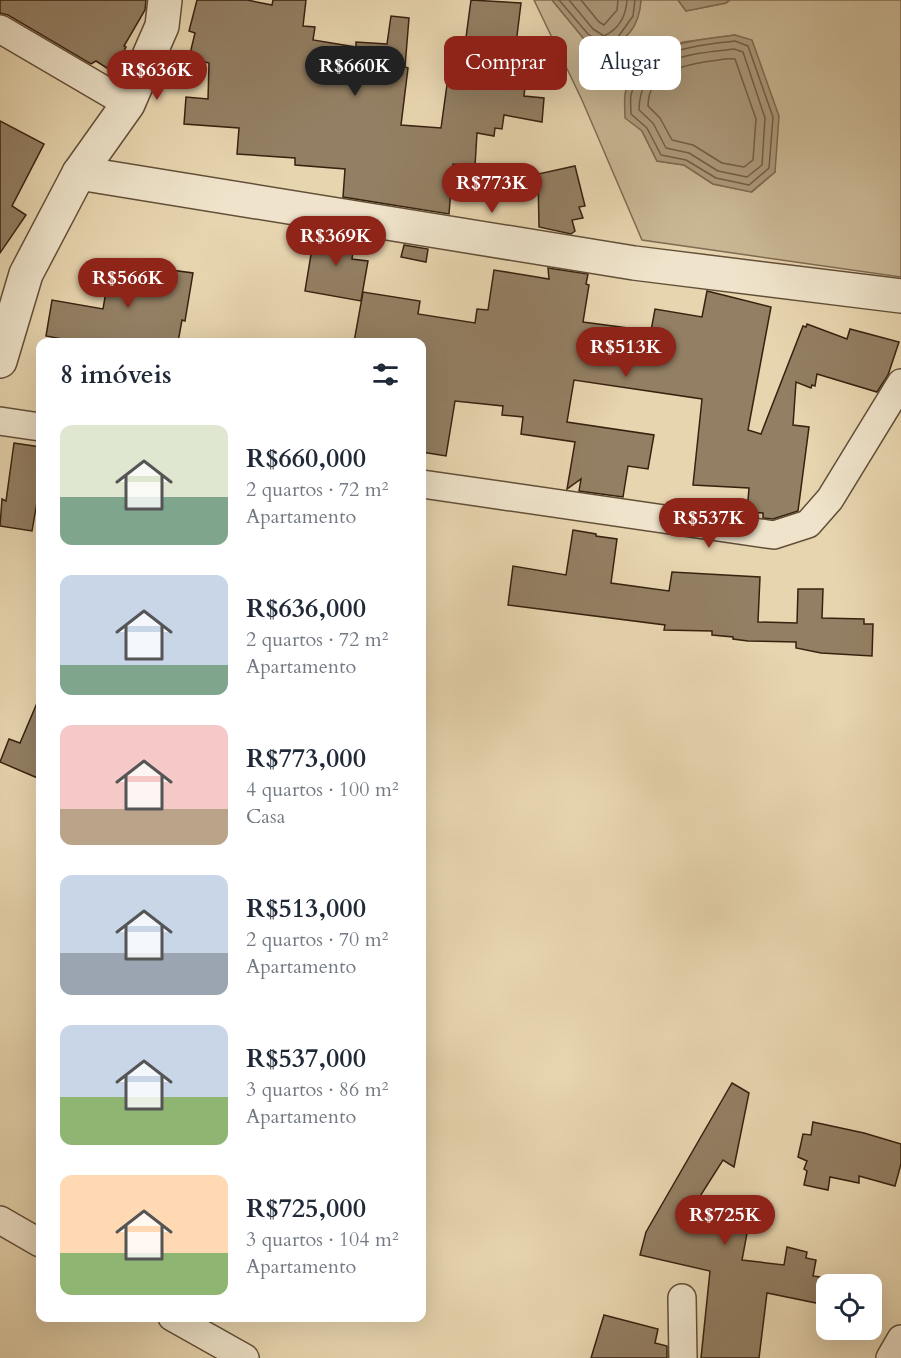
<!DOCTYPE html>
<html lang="pt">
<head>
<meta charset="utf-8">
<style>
  :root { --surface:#fff; --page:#f6f6f7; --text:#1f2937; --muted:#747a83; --accent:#8f2418 }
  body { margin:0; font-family:Cardo,serif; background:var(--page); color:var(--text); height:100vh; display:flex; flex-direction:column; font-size:22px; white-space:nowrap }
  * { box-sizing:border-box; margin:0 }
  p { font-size:20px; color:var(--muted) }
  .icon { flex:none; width:33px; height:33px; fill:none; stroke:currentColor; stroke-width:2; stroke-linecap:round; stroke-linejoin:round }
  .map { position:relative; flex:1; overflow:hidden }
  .panel { position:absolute; left:36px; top:338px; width:390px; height:984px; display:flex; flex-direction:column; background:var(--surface); border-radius:12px; box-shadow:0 6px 24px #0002 }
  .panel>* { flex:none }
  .hud { position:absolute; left:444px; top:36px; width:366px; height:54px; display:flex; gap:12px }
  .controls { position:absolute; left:816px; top:1274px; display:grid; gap:12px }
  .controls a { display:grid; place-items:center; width:66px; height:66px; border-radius:12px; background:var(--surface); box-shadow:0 6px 24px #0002; font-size:30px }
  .price { position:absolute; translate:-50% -51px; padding:0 14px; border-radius:21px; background:var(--accent); color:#fff; font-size:20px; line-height:39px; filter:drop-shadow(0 2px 3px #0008) }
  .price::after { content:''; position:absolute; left:50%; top:36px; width:18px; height:14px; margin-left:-9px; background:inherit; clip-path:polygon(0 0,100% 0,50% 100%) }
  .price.active { background:#222; color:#fff }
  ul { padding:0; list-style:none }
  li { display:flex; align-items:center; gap:18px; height:150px; padding:0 24px }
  li span { display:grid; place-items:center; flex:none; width:168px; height:120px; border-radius:12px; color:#555 }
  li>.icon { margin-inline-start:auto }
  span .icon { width:72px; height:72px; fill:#fffc; stroke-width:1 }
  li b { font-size:26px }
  h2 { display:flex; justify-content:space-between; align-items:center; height:72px; padding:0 24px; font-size:26px }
  .pill { padding:0 21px; border-radius:12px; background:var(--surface); box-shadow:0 6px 24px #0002; font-size:21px; line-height:54px }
  .pill.active { background:var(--accent); color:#fff }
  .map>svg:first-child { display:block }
  .green { fill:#c9b794; stroke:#806c52; stroke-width:1.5; fill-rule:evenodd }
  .water { fill:#ab9879; stroke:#7d694f; stroke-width:1.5 }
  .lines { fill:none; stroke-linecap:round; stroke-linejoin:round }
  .shore { stroke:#715d44; stroke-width:1.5 }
  .building { fill:#937f63; stroke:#372210; stroke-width:1.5 }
  .minor-casing { stroke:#634f38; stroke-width:30 }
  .tertiary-casing { stroke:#634f38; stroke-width:36 }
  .minor { stroke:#efe4cb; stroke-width:27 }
  .tertiary { stroke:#efe4cb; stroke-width:33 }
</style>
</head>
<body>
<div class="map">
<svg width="901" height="1358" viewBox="0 0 901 1358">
  <rect width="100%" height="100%" fill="#e7d5af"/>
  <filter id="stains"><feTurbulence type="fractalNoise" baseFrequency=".00333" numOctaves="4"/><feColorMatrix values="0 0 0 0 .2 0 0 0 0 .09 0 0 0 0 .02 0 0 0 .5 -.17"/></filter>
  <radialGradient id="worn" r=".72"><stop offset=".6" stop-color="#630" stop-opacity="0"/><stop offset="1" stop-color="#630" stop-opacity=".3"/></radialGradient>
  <path class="green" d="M 534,0 L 552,0 L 584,39 L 602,52 C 626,39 639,28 641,0 L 678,0 L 686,11 L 726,3 L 730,0 L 901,0 L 901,277 L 642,240 L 582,100 ZM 735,35 L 775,172 L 752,192 L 713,184 L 684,165 L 657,161 L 642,131 L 651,55 L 683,42 Z"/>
  <g class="water">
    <path d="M 552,0 L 641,0 C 639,29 627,39 602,52 L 584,39 Z"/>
    <polygon points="678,0 730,0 726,3 686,11"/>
    <path d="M 735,35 L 752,40 L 779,116 L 775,172 L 751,192 L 713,184 L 684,165 L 657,161 L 642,131 L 625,118 C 625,110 624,102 625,94 C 635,43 694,41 735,35 Z"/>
  </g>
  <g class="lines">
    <g class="shore">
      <polyline points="559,0 588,34 603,44 618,37 633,16 635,0"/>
      <path d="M 569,0 L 593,29 L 604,36 C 619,29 626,16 627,0"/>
      <polyline points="581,0 599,22 604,25 617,10 618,0"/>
      <path d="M 735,41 L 748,46 L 773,117 L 769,168 L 749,185 L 716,178 L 686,160 L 661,155 L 647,128 L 631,114 C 631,108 630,101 631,95 C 641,48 697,46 735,41 Z"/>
      <path d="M 734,49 L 743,52 L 765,118 L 762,165 L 747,177 L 718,171 L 689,153 L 666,148 L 653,123 L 639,110 C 640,55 692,54 734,49 Z"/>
      <path d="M 735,59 L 756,119 L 753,160 L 744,167 L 722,163 L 693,145 L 672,140 L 660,118 L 648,106 C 648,71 684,65 711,61 C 719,60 728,58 735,59 Z"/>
    </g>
  </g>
  <g class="building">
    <polygon points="0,0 146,0 145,10 124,46 126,47 113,72 96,61 91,64 8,15 0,13"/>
    <polygon points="197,0 247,0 272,5 273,0 306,0 303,26 315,27 313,40 356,47 356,42 387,44 391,16 409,18 405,67 408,68 401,125 441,128 450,63 453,63 454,56 463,60 471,0 521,3 514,60 528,61 524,96 544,98 542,122 504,115 502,129 495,128 494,136 477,133 475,166 453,164 449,214 343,197 345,169 295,165 295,158 237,154 239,128 184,124 186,97 208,99 209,63 189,58 195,33 189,31"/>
    <polygon points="0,121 44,144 12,206 26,215 0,253"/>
    <polygon points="575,166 585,206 579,207 583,218 572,220 575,231 571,234 539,227 538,174"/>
    <polygon points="315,230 355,237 352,259 368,261 361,301 305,291"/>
    <polygon points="404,245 428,249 426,262 401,257"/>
    <polygon points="111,262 193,273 185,321 182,320 178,342 78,342 46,336 52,300 103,309"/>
    <polygon points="548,268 588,274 586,284 589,285 583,322 651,331 655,309 702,317 707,291 771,307 748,430 761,434 803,326 806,327 807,324 847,339 850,329 899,342 888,375 877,392 817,374 815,386 812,385 811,388 796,382 793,425 809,427 798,511 773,519 763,518 763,513 747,512 749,488 693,485 702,399 574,380 567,422 654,435 648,469 628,466 623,497 579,491 581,479 567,489 575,442 521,434 523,417 502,415 503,406 455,401 446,456 422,452 422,342 354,342 363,292 420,301 418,314 475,323 477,309 488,310 494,270 549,279"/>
    <polygon points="14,443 40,447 40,492 39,502 37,502 32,531 0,526 2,499 6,501"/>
    <polygon points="573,530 596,534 596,536 617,539 611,583 669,591 672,572 760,577 758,622 797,623 798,589 823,589 822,618 864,619 864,624 873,624 872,656 821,653 796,648 796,642 748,641 733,639 733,637 712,635 712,631 664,630 665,625 508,605 513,566 566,575"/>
    <polygon points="40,696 40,779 0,762 9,739 20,743"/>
    <polygon points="732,1083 749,1093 734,1167 723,1160 697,1201 711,1209 700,1228 748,1228 742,1260 784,1265 787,1247 807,1252 806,1258 816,1260 813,1276 826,1278 826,1305 767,1293 759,1358 701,1358 710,1271 640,1255 646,1232"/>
    <polygon points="813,1122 864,1133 901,1144 901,1164 895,1186 859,1176 859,1183 830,1177 828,1190 804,1185 807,1171 804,1169 807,1161 798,1157 803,1134 811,1135"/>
    <polygon points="604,1315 658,1329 655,1343 667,1346 667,1358 591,1358"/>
  </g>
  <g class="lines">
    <defs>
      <g id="minor">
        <polyline points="0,29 128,104"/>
        <polyline points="0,421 40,427"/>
        <polyline points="422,484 774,535 808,524 830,499 901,383"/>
        <polyline points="0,1220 40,1243"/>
        <polyline points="682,1298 683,1358"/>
        <polyline points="172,1317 245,1358"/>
        <polyline points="890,1358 901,1339"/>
      </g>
      <g id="tertiary">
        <polyline points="79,173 634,263 901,296"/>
        <polyline points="0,361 26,274 79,173 128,104 162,26 165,0"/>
      </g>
    </defs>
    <use href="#minor" class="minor-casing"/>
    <use href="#tertiary" class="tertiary-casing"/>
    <use href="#minor" class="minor"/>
    <use href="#tertiary" class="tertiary"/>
  </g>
  <rect width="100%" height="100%" filter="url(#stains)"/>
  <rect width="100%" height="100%" fill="url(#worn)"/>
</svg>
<div class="controls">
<a><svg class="icon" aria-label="locate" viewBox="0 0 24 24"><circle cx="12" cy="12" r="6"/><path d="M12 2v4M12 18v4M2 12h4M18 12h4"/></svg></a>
</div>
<b class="price active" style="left:355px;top:97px">R$660K</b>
<b class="price" style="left:157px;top:101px">R$636K</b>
<b class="price" style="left:492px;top:214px">R$773K</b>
<b class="price" style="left:336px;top:267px">R$369K</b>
<b class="price" style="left:128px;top:309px">R$566K</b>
<b class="price" style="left:626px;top:378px">R$513K</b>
<b class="price" style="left:709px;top:549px">R$537K</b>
<b class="price" style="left:725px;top:1246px">R$725K</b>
<div class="hud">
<a class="pill active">Comprar</a>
<a class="pill">Alugar</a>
</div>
<section class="panel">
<h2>8 imóveis<svg class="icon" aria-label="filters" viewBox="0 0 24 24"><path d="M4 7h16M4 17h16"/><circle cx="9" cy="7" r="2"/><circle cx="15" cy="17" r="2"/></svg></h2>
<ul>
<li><span style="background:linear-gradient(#dfe7d0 60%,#7fa58c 0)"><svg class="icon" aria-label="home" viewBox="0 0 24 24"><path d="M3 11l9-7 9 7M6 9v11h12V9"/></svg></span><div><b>R$660,000</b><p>2 quartos · 72 m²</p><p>Apartamento</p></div></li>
<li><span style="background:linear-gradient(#c9d6e8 75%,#7fa58c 0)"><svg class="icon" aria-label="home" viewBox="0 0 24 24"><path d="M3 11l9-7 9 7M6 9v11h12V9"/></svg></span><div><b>R$636,000</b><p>2 quartos · 72 m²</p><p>Apartamento</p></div></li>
<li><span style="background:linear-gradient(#f6c9c9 70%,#b9a48a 0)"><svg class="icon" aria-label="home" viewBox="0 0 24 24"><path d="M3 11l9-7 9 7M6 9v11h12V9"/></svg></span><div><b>R$773,000</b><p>4 quartos · 100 m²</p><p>Casa</p></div></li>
<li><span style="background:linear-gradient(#c9d6e8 65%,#9aa5b1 0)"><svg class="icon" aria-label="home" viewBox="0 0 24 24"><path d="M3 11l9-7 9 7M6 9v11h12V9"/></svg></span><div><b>R$513,000</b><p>2 quartos · 70 m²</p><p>Apartamento</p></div></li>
<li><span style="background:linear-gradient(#c9d6e8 60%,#8fb573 0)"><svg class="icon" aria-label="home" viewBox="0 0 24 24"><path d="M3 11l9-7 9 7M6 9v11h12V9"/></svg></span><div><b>R$537,000</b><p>3 quartos · 86 m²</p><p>Apartamento</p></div></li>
<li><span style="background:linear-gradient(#ffd9b3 65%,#8fb573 0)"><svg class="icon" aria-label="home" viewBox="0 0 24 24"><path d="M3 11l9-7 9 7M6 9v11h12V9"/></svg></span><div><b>R$725,000</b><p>3 quartos · 104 m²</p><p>Apartamento</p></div></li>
</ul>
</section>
</div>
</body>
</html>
